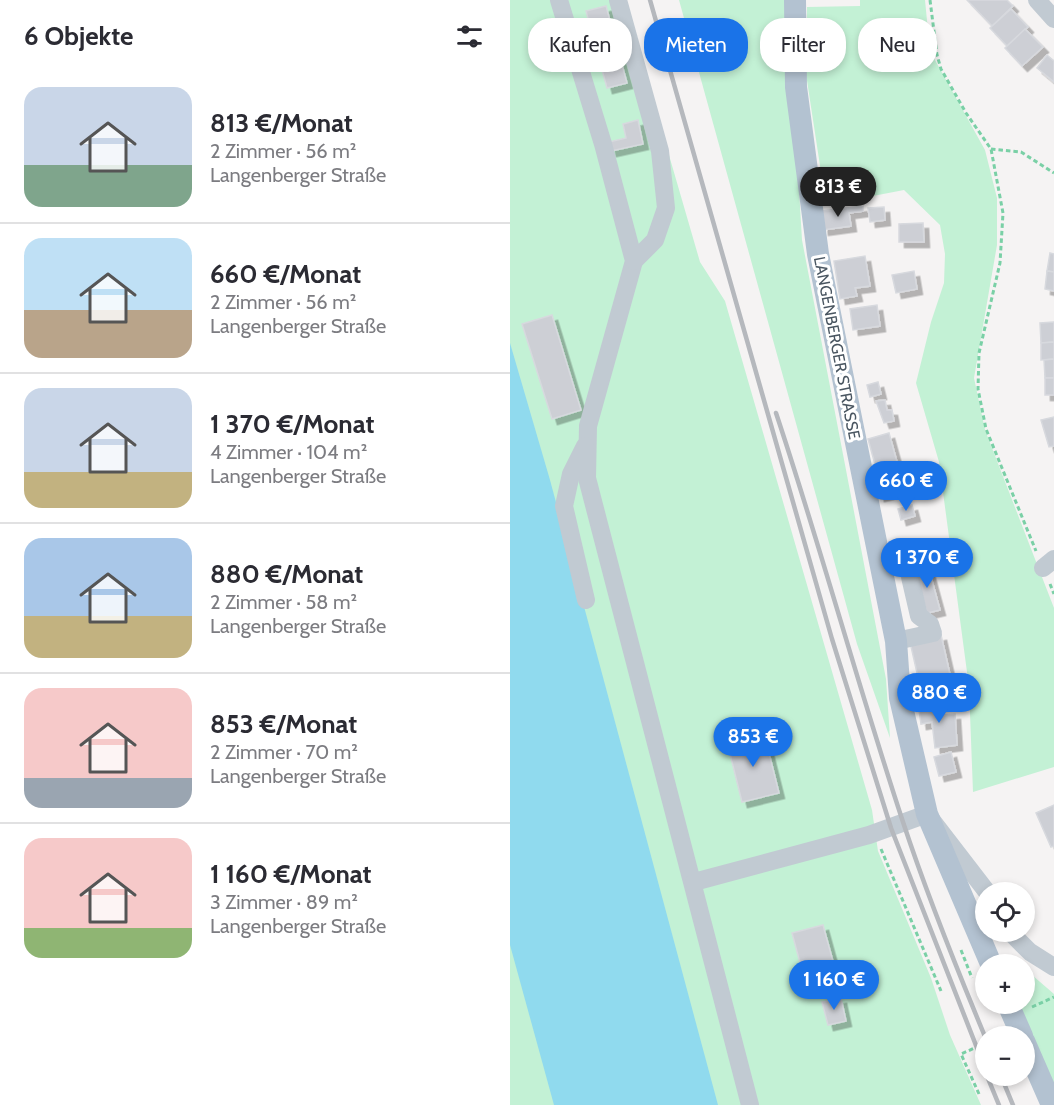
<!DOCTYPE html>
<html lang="de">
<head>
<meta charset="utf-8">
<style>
  :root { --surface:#fff; --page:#f2f2f3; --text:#2b2b33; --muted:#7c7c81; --line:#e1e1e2; --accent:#1a73e8 }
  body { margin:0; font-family:Cabin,sans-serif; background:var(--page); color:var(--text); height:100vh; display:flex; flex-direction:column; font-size:22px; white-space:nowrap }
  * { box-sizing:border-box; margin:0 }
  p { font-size:20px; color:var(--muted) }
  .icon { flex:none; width:33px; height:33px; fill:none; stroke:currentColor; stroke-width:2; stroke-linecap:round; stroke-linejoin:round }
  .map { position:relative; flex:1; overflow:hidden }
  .side { display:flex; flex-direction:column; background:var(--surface); width:510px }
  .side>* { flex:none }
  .banner { position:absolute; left:18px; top:18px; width:435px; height:54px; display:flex; gap:12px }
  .controls { position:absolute; left:465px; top:882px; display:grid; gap:12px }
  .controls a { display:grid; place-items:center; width:60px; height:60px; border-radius:50%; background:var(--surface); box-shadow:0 3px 9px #0003; font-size:30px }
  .price { position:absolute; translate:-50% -51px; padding:0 14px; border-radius:21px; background:var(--accent); color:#fff; font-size:20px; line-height:39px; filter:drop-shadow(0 2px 3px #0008) }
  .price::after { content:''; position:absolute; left:50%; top:36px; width:18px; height:14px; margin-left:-9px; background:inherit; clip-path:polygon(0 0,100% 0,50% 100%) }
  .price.on { background:#222; color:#fff }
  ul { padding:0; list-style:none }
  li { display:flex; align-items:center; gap:18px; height:150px; padding:0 24px }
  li+li { border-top:2px solid var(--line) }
  li span { display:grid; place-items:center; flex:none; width:168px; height:120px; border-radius:18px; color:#555 }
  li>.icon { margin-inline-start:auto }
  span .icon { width:72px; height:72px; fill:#fffc; stroke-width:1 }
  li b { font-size:26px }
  h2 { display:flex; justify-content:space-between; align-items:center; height:72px; padding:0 24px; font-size:26px }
  .pill { padding:0 21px; border-radius:24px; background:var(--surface); box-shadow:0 3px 9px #0003; font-size:21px; line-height:54px }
  .pill.on { background:var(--accent); color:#fff }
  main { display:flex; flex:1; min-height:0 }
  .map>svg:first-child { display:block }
  .green { fill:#c3f1d5 }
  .water { fill:#90daee }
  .building { fill:#cdcfd5; stroke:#d7d9de; stroke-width:1.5; filter:url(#shadow) }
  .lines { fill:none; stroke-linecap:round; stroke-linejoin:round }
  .path { stroke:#7ad0a6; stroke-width:3; stroke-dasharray:4.5 3; stroke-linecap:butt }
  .minor { stroke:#c1cad2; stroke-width:18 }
  .major { stroke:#b3c2d1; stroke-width:22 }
  .rail { stroke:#b5b8bd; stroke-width:4.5 }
  .labels { text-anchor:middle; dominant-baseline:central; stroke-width:6; stroke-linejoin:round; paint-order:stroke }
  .street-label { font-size:16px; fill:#4a5661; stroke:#fff }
</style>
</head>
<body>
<main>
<section class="side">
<h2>6 Objekte<svg class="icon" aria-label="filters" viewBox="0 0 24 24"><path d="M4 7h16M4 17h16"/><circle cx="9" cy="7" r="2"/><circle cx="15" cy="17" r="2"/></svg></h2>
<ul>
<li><span style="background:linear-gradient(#c9d6e8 65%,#7fa58c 0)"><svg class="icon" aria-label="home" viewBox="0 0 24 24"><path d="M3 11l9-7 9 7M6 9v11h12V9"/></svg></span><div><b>813 €/Monat</b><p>2 Zimmer · 56 m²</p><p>Langenberger Straße</p></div></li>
<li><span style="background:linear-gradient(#bfe0f5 60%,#b9a48a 0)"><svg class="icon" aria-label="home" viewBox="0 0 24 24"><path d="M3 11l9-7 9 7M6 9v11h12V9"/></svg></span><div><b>660 €/Monat</b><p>2 Zimmer · 56 m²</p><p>Langenberger Straße</p></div></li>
<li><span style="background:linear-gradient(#c9d6e8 70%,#c2b280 0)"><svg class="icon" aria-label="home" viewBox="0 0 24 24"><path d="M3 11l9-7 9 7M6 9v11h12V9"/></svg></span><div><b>1 370 €/Monat</b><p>4 Zimmer · 104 m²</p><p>Langenberger Straße</p></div></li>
<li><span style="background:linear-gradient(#a9c7e8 65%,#c2b280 0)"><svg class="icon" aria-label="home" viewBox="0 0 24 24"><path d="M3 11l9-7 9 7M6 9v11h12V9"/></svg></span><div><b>880 €/Monat</b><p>2 Zimmer · 58 m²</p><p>Langenberger Straße</p></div></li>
<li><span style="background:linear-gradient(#f6c9c9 75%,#9aa5b1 0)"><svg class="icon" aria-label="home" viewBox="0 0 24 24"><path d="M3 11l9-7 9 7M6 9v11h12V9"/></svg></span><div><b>853 €/Monat</b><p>2 Zimmer · 70 m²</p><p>Langenberger Straße</p></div></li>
<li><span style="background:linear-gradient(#f6c9c9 75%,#8fb573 0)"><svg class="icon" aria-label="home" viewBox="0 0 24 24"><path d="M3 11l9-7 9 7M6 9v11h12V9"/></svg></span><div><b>1 160 €/Monat</b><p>3 Zimmer · 89 m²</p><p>Langenberger Straße</p></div></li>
</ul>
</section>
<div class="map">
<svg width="544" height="1105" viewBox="0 0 544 1105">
  <defs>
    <filter id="shadow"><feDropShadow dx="5.5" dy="5.5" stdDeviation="0" flood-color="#0004"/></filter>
  </defs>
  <rect width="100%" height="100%" fill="#f5f3f3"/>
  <g class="green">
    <polygon points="0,0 114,0 190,262 215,301 362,810 368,851 421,978 440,1035 471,1105 0,1105"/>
    <polygon points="169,0 283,0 283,87 292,240 376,679 380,738 347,644"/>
    <polygon points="350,0 415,0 420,51 475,150 487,198 487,245 464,378 475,430 544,608 544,767 463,792 459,687 429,462 406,383 421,322 434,283 435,254 430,225 394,190 316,205 296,74 297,7 350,6"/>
    <polygon points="515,969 544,994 544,1092 509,1004 514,1004"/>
  </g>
  <polygon class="water" points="0,343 40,480 208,1105 44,1105 0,945"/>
  <g class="building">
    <polygon points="457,0 497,0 503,6 482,26"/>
    <polygon points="96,6 117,83 97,88 76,11"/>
    <polygon points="501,9 518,27 497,46 480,28"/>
    <polygon points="515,29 533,47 512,66 495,48"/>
    <polygon points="537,55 544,61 544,82 527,68"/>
    <polygon points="128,120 133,144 101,151 99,142 116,138 113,124"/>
    <polygon points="353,206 353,211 339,213 341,226 313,230 311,211"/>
    <polygon points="374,207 375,220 360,222 358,208"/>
    <polygon points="413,223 414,242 389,242 389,224"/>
    <polygon points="540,253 544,254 544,272 537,271"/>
    <polygon points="355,256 360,286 345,288 347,296 330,299 324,261"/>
    <polygon points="404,271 407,289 386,293 382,275"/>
    <polygon points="537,271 544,272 544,291 535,289"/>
    <polygon points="367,305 370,326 343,330 340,309"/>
    <polygon points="42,315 71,410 42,419 12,324"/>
    <polygon points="544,322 544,342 531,343 530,323"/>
    <polygon points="544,342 544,359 531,360 531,343"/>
    <polygon points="544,359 544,378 535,378 534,360"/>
    <rect x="535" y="378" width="9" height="17"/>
    <polygon points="368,382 371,394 360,397 357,385"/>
    <polygon points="375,400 377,410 382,410 384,421 374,423 366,401"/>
    <polygon points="544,417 544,446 539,447 531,420"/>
    <polygon points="379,433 387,462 366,468 358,439"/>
    <polygon points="374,473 378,494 369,496 365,475"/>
    <polygon points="402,505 405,516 391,520 388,509"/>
    <polygon points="418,566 430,610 417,613 404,570"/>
    <polygon points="431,635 441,679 410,686 400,642"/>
    <polygon points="424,698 431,715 445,714 447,745 425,748 422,722 411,724 408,703"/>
    <polygon points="254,733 269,793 232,802 217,742"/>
    <polygon points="441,752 446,772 429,776 424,757"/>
    <polygon points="544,805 544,846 541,847 526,813"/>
    <polygon points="313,925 324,965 293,974 282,933"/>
    <polygon points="331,998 336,1021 318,1025 312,1002"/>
  </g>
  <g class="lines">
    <g class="path">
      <polyline points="420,0 427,55 431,69 456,113 481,149 493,213 490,263 469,353 468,389 476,429 526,551"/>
      <polyline points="481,149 511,152 544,173"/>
      <polyline points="540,584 544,594"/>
      <polyline points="371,849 431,991"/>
      <polyline points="451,950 462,978"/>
      <polyline points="522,1007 544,997"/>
      <polyline points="469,1094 451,1054 476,1043"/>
    </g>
    <g class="minor">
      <polyline points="49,0 93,144 124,261 78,426 77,478 240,1105"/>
      <polyline points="108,0 150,151 156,208 145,240 124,261"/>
      <polyline points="527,0 544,19"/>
      <polyline points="75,446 61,474 54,506 76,600"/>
      <polyline points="533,568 544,559"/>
      <polyline points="386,641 423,633 420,624 409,616 400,577 404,567"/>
      <polyline points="184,882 359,835 417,814 477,892"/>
      <polyline points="500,932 520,952 544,967"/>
    </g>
    <g class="major">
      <polyline points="285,0 286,87 308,254 386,641 390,698 417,814 481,964"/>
      <polyline points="498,1004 512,1036"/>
      <polyline points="514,1041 542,1105"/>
    </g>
    <g class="rail">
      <polyline points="140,0 322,639 381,828 476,1071"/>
      <path d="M 266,413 C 311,548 348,686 393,822 C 417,895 446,967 476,1039"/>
      <polyline points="477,1076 489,1105"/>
      <polyline points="491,1076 503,1105"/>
    </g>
  </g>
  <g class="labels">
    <g class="street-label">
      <text transform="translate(327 348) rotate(79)">LANGENBERGER STRASSE</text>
    </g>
  </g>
</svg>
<div class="controls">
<a><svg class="icon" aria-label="locate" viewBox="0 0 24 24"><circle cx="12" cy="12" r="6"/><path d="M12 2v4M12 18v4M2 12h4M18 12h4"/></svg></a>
<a>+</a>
<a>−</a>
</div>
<b class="price on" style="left:328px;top:218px">813 €</b>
<b class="price" style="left:396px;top:512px">660 €</b>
<b class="price" style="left:417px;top:589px">1 370 €</b>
<b class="price" style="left:429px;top:724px">880 €</b>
<b class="price" style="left:243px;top:768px">853 €</b>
<b class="price" style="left:324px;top:1011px">1 160 €</b>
<div class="banner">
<a class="pill">Kaufen</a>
<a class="pill on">Mieten</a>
<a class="pill">Filter</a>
<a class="pill">Neu</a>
</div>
</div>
</main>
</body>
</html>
